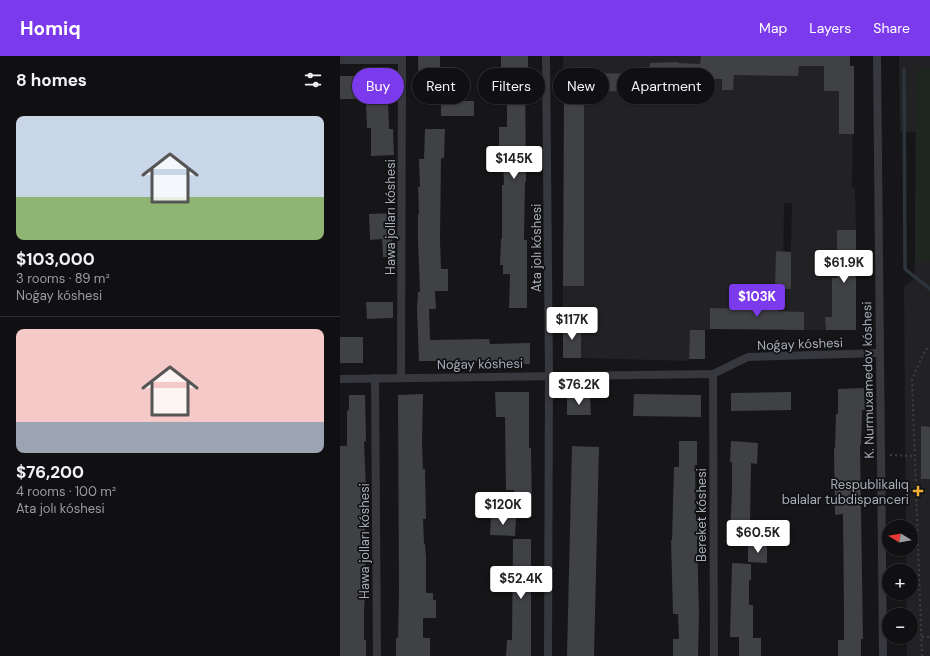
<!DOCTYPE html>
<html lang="en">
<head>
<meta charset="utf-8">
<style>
  :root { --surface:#101012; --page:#19191b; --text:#f1f3f6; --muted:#9c9d9f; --line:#303032; --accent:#7c3aed }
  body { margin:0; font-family:"DM Sans",sans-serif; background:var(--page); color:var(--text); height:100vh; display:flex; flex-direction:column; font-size:15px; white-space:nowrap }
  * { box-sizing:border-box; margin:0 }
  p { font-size:13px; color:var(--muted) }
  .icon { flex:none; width:22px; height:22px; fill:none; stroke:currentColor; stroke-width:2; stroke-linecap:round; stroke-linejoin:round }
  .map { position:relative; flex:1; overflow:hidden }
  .sheet { display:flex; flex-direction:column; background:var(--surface); width:340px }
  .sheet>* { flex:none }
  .top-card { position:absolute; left:12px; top:12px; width:380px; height:36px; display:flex; gap:8px }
  .needle { width:26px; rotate:281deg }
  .fabs { position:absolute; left:542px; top:464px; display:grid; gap:8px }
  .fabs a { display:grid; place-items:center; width:36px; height:36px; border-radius:50%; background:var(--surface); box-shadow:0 1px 3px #0004,0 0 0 1px var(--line); font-size:20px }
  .price { position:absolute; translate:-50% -34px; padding:0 9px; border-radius:4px; background:#fff; color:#222; font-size:13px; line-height:26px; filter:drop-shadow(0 1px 2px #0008) }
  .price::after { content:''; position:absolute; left:50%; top:24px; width:12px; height:9px; margin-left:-6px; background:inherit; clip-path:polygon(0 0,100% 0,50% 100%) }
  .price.active { background:var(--accent); color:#fff }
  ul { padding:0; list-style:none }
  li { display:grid; align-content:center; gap:8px; height:212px; padding:0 16px }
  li+li { border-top:1px solid var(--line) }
  li span { display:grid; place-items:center; height:124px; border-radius:8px; color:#555 }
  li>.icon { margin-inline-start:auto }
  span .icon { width:72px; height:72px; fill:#fffc; stroke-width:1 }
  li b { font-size:17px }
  h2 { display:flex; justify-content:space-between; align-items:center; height:48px; padding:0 16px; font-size:17px }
  .tag { padding:0 14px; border-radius:18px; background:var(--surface); box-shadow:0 1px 3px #0004,0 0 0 1px var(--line); font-size:14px; line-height:36px }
  .tag.active { background:var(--accent); color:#fff }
  header { display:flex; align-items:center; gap:24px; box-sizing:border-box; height:56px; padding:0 20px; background:var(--accent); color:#fff }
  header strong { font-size:19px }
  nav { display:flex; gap:22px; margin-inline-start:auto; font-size:14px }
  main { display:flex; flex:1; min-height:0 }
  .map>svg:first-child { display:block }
  .built { fill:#222225; fill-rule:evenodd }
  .green { fill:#1e261f }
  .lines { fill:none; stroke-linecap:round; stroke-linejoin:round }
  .stream { stroke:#2c353c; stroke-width:3.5 }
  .building { fill:#404145 }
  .path { stroke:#3d3f44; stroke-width:2; stroke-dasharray:2 3; stroke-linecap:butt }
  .minor { stroke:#37383d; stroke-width:8 }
  .poi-dot { fill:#f2b134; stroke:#111113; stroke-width:1.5 }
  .labels { text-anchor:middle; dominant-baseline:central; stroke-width:3.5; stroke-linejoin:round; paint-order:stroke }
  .street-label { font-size:13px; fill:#a8adb8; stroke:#111113 }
  .poi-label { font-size:13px; fill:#a8adb8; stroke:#111113; text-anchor:end }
</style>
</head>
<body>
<header>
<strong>Homiq</strong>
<nav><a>Map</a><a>Layers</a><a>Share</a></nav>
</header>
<main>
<section class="sheet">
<h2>8 homes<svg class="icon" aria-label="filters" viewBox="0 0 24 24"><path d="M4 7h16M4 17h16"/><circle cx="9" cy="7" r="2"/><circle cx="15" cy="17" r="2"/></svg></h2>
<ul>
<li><span style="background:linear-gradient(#c9d6e8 65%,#8fb573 0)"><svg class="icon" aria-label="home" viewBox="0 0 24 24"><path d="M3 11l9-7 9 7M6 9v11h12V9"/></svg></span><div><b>$103,000</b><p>3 rooms · 89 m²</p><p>Noǵay kóshesi</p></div></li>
<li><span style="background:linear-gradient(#f6c9c9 75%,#9aa5b1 0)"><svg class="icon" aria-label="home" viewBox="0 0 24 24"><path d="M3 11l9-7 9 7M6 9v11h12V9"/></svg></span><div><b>$76,200</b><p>4 rooms · 100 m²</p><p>Ata jolı kóshesi</p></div></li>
</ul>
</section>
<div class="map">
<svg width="590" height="600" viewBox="0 0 590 600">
  <rect width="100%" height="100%" fill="#161618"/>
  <g class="built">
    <path d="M 223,0 L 361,0 L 361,6 L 459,0 L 514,10 L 512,131 L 515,131 L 516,174 L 498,174 L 497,222 L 492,223 L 492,261 L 486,262 L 486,274 L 464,274 L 464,256 L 438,255 L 438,243 L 419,242 L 419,253 L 370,252 L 370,274 L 350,274 L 349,305 L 241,302 L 241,268 L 223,268 L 223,230 L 244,230 L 244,40 L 224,40 ZM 444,147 L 452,147 L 450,233 L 443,233 Z"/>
    <polygon points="559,0 590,0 590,600 567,600 567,581 571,581 571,559 567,559 566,537 571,537 571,515 566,515 566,493 571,493 571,471 566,471 564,230 573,224 575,211 576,76 560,76"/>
  </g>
  <polygon class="green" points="576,13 590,13 590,205 575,206"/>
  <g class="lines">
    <polyline class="stream" points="564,13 565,213 590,233"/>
  </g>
  <g class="building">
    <polygon points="78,0 100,0 100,15 96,15 97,42 79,43"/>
    <polygon points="161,0 188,0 188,16 185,16 186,126 185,126 184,184 187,184 187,252 169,252 170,218 163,218 163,209 160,209 161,183 162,183 162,129 164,129 163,99 159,99 159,71 167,71 167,44 164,44 163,17 161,17"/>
    <polygon points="361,0 510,0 510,10 514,10 514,78 499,78 499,35 484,35 484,10 459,10 458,20 394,19 393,34 382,34 382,23 338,22 339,36 247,35 247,17 310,18 310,7 338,6 338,7 360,8"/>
    <rect x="0" y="20" width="29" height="23"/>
    <polygon points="224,40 244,40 244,230 223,230"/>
    <polygon points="48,45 49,73 53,73 54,99 31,100 31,72 27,72 26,46"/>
    <rect x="101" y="45" width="33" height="15"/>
    <polygon points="85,73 105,73 104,102 101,102 100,184 101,213 108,213 108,235 95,235 96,253 89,253 90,284 149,283 150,288 190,287 190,308 162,309 162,305 79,305 77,254 78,236 80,236 78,185 78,158 79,158 78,131 80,131 79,103 84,103"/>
    <polygon points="51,157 53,201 43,201 42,183 30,184 29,158"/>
    <polygon points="497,174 516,174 516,274 486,274 485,261 492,261 492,222 497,222"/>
    <polygon points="436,195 451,196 451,233 435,233"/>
    <polygon points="419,242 438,243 438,255 464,256 464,274 370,273 370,252 419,253"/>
    <polygon points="26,246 53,246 53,262 27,263"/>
    <rect x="223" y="268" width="18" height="34"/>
    <polygon points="350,274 365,274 365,303 349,303"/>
    <rect x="0" y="281" width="23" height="26"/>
    <polygon points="524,332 525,354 522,354 521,389 520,389 523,583 521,583 521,600 498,600 498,584 504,584 504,558 503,458 495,459 494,392 495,392 496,358 498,358 498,333"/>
    <polygon points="155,336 189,336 189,392 191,392 192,461 174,461 174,434 166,434 165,361 156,361"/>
    <polygon points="451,336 451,354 391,355 391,337"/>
    <polygon points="83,338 82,388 83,413 85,413 86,463 83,463 84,488 85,488 86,501 86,537 93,537 93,544 96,544 96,562 83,562 83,582 90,582 90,600 56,600 56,582 58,582 59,537 58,339"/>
    <polygon points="294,338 361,339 361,361 293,360"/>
    <polygon points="9,339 25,339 26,385 24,386 27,457 25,457 26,535 25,535 24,556 24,584 26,584 26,600 0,600 0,390 7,390 7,355 9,354"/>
    <polygon points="227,341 250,341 251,359 227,359"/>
    <polygon points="581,370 590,371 590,423 581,423"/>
    <polygon points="339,385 357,385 357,409 355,409 356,462 358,461 358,483 357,483 359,557 358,600 333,600 333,583 339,583 338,558 333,558 331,484 332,484 334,411 339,411"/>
    <polygon points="391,385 418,387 417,408 411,407 410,467 413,467 413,484 390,483 392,433 392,406 390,406"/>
    <polygon points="232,390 259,391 254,600 227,600"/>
    <polygon points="151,461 176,462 175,480 150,479"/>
    <polygon points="173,483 191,483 191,600 166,600 167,584 172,584"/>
    <polygon points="408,490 427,490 427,507 408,506"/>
    <polygon points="392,507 411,508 411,524 409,524 409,549 413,549 413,582 421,582 421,600 399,600 399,581 390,581"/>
  </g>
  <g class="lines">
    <g class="path">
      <polyline points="550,399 575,400"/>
      <polyline points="582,581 590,581"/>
      <polyline points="582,600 572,323 586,293 590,293"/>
    </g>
    <g class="minor">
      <polyline points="206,0 209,319 208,600"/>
      <polyline points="537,0 543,600"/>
      <polyline points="0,4 62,4"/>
      <polyline points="373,318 374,600"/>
      <polyline points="61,321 62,0"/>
      <polyline points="35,322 37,600"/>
      <polyline points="0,323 373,318 408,301 540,297"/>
    </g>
  </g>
  <path class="poi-dot" d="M576 429h4v4h4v4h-4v4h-4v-4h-4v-4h4z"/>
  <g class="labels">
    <g class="street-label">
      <text transform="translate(50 161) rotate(-90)">Hawa jolları kóshesi</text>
      <text transform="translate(196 192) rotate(-90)">Ata jolı kóshesi</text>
      <text transform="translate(460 288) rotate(-2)">Noǵay kóshesi</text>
      <text transform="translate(140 308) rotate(-1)">Noǵay kóshesi</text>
      <text transform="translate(528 324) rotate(-91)">K. Nurmuxamedov kóshesi</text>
      <text transform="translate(361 459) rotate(-90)">Bereket kóshesi</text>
      <text transform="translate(24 485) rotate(-90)">Hawa jolları kóshesi</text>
    </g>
    <g class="poi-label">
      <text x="569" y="428">Respublikalıq<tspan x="569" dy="15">balalar tubdispanceri</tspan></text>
    </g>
  </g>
</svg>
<div class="fabs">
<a><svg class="needle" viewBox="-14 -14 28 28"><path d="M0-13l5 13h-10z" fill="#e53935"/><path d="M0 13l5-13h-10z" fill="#9c9d9f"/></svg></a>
<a>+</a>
<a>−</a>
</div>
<b class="price" style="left:174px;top:124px">$145K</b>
<b class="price" style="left:504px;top:228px">$61.9K</b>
<b class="price active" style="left:417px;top:262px">$103K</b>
<b class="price" style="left:232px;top:285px">$117K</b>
<b class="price" style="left:239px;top:350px">$76.2K</b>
<b class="price" style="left:163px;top:470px">$120K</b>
<b class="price" style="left:418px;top:498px">$60.5K</b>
<b class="price" style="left:181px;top:544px">$52.4K</b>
<div class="top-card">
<a class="tag active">Buy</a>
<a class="tag">Rent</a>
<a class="tag">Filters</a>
<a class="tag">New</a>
<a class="tag">Apartment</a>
</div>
</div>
</main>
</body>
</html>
